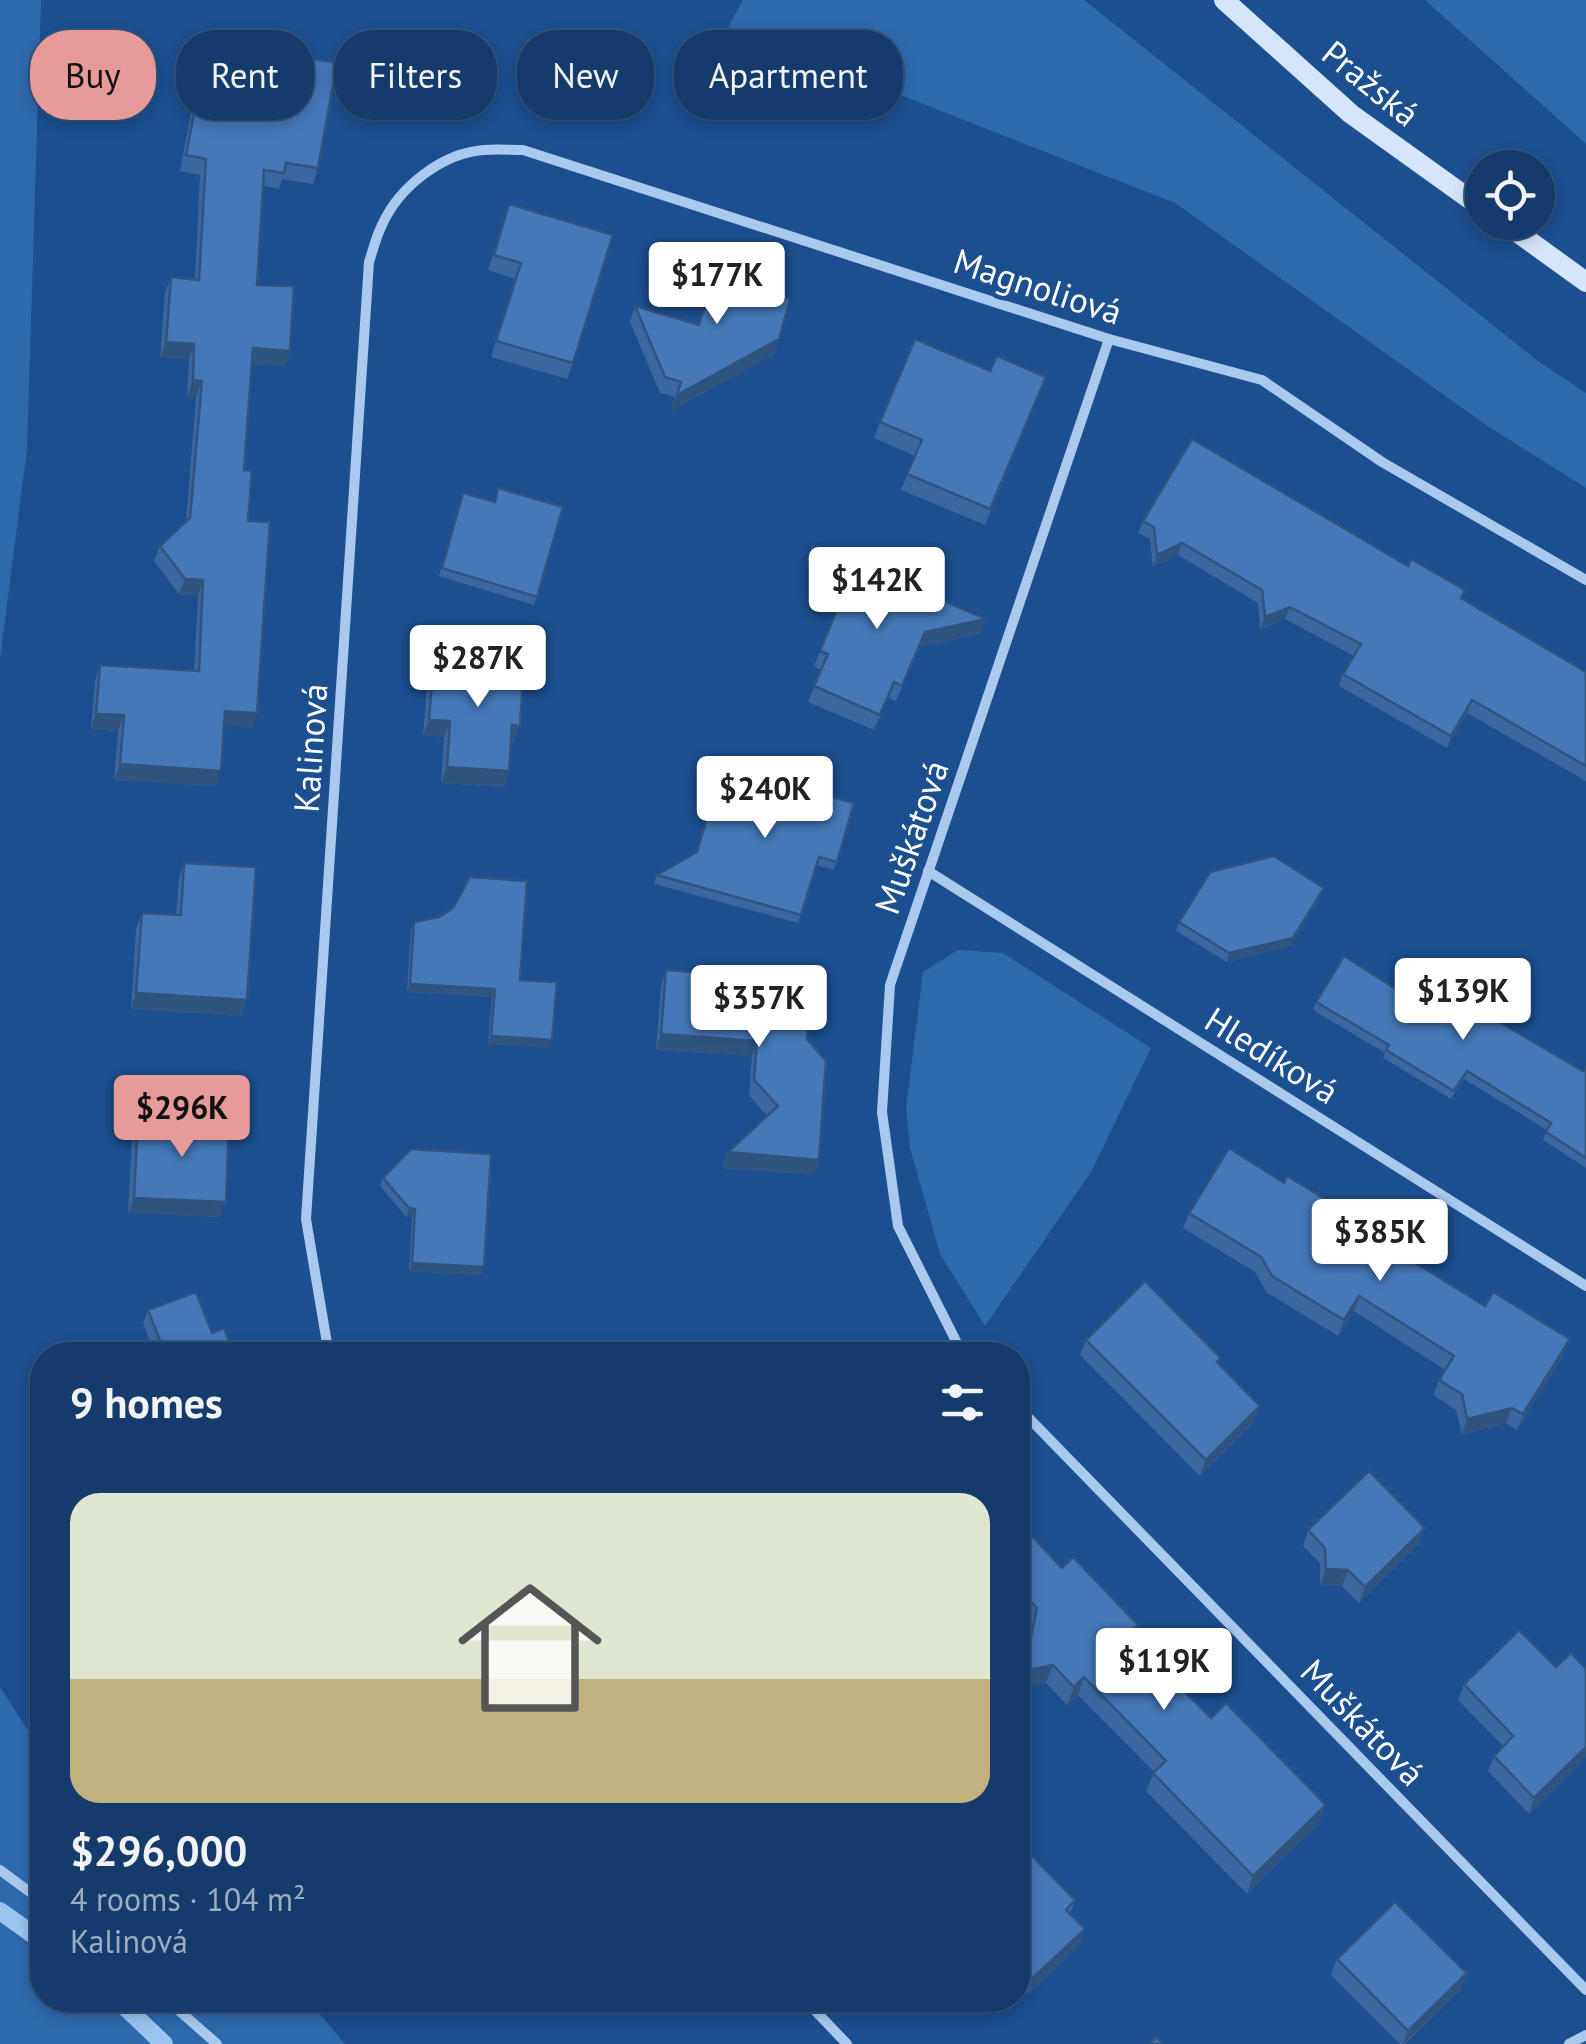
<!DOCTYPE html>
<html lang="en">
<head>
<meta charset="utf-8">
<style>
  :root { --surface:#143b6b; --page:#1d4271; --text:#f1f3f6; --muted:#9dadc1; --line:#33557e; --accent:#e69b98 }
  body { margin:0; font-family:"PT Sans",sans-serif; background:var(--page); color:var(--text); height:100vh; display:flex; flex-direction:column; font-size:38px; white-space:nowrap }
  * { box-sizing:border-box; margin:0 }
  p { font-size:32px; color:var(--muted) }
  .icon { flex:none; width:55px; height:55px; fill:none; stroke:currentColor; stroke-width:2; stroke-linecap:round; stroke-linejoin:round }
  .map { position:relative; flex:1; overflow:hidden }
  .sheet { position:absolute; left:30px; top:1342px; width:1000px; height:670px; display:flex; flex-direction:column; background:var(--surface); border-radius:40px; box-shadow:0 5px 15px #0003,0 0 0 2px var(--line) }
  .sheet>* { flex:none }
  .guide { position:absolute; left:30px; top:30px; width:1000px; height:90px; display:flex; gap:20px }
  .tools { position:absolute; left:1465px; top:150px; display:grid; gap:20px }
  .tools a { display:grid; place-items:center; width:90px; height:90px; border-radius:50%; background:var(--surface); box-shadow:0 5px 15px #0003,0 0 0 2px var(--line); font-size:50px }
  .price { position:absolute; translate:-50% -85px; padding:0 22px; border-radius:10px; background:#fff; color:#222; font-size:32px; line-height:65px; filter:drop-shadow(0 2px 5px #0008) }
  .price::after { content:''; position:absolute; left:50%; top:60px; width:30px; height:22px; margin-left:-15px; background:inherit; clip-path:polygon(0 0,100% 0,50% 100%) }
  .price.selected { background:var(--accent); color:#111 }
  ul { padding:0; list-style:none }
  li { display:grid; align-content:center; gap:20px; height:530px; padding:0 40px }
  li span { display:grid; place-items:center; height:310px; border-radius:30px; color:#555 }
  li>.icon { margin-inline-start:auto }
  span .icon { width:180px; height:180px; fill:#fffc; stroke-width:1 }
  li b { font-size:42px }
  h2 { display:flex; justify-content:space-between; align-items:center; height:120px; padding:0 40px; font-size:42px }
  .chip { padding:0 35px; border-radius:40px; background:var(--surface); box-shadow:0 5px 15px #0003,0 0 0 2px var(--line); font-size:35px; line-height:90px }
  .chip.selected { background:var(--accent); color:#111 }
  .map>svg:first-child { display:block }
  .green { fill:#2e69ad }
  .lines { fill:none; stroke-linecap:round; stroke-linejoin:round }
  .stream { stroke:#9cc4f0; stroke-width:18 }
  .street { stroke:#a9c9ee; stroke-width:10 }
  .secondary { stroke:#d6e6fa; stroke-width:20 }
  .wall { fill:#3a679d }
  .shaded-wall { fill:#305480 }
  .building { fill:#4478b7; stroke:#305480; stroke-width:2.5 }
  .labels { text-anchor:middle; dominant-baseline:central; stroke-width:9; stroke-linejoin:round; paint-order:stroke }
  .street-label { font-size:35px; fill:#fff; stroke:#1b4f8f }
</style>
</head>
<body>
<div class="map">
<svg width="1586" height="2044" viewBox="0 0 1586 2044">
  <rect width="100%" height="100%" fill="#1b4f8f"/>
  <g class="green">
    <polygon points="0,0 41,0 27,449 0,659"/>
    <polygon points="743,0 1084,0 1538,361 1586,393 1586,488 1486,425 1175,203 728,27"/>
    <polygon points="1425,0 1586,0 1586,144"/>
    <polygon points="958,950 1003,953 1151,1048 1091,1172 985,1326 940,1254 910,1148 906,1108 923,972"/>
    <polygon points="0,1687 42,1752 42,2000 308,2000 345,2044 0,2044"/>
  </g>
  <g class="lines">
    <g class="stream">
      <polyline points="0,1911 42,1941"/>
      <polyline points="118,2000 164,2044"/>
    </g>
    <g class="street">
      <polyline points="928,871 1586,1286"/>
      <path d="M 329,1355 L 306,1219 L 369,262 C 373,250 376,237 382,225 C 399,187 442,153 484,150 C 497,149 511,150 523,150 L 1109,339 L 1262,380 L 1382,462 L 1586,580"/>
      <polyline points="967,1355 959,1347 898,1226 882,1112 890,985 1109,339"/>
      <polyline points="1018,1407 1586,1990"/>
      <polyline points="0,1870 42,1901"/>
      <polyline points="167,2000 217,2044"/>
      <polyline points="805,2000 847,2044"/>
      <polyline points="1569,2044 1586,2035"/>
    </g>
    <g class="secondary">
      <polyline points="1224,0 1351,114 1482,208"/>
      <polyline points="1503,222 1586,282"/>
    </g>
  </g>
  <g class="wall">
    <polygon points="208,39 318,168 313,184 282,179 279,189 263,186 257,285 290,351 285,366 252,364 244,470 248,521 252,728 224,726 215,786 114,780 118,731 91,729 95,681 100,665 194,671 198,596 179,594 154,561 160,546 186,522 196,397 187,396 189,359 160,358 165,293 171,277 195,279 200,175 180,171 202,54"/>
    <polygon points="509,204 573,363 567,379 491,357 515,279 488,270"/>
    <polygon points="719,259 757,288 774,354 671,411 675,397 660,393 630,322 635,306 698,324"/>
    <polygon points="1040,392 985,525 901,490 915,456 874,438 880,422"/>
    <polygon points="463,493 537,597 534,605 439,576"/>
    <polygon points="1143,521 1462,599 1586,672 1586,781 1467,713 1447,748 1339,686 1343,674 1354,656 1285,619 1260,630 1258,603 1178,555 1153,567 1150,539 1138,533"/>
    <polygon points="813,545 986,619 980,634 919,647 896,701 888,698 874,730 808,702 821,670 814,666 836,612 807,560"/>
    <polygon points="434,658 514,742 511,741 509,771 504,787 441,783 444,737 423,735 428,674"/>
    <polygon points="854,803 834,870 816,865 798,923 654,884 657,875"/>
    <polygon points="184,863 247,1000 241,1016 131,1009 136,929 142,913 176,915 179,878"/>
    <polygon points="1324,888 1321,896 1290,946 1227,962 1176,931 1179,922"/>
    <polygon points="439,917 520,980 552,1040 549,1048 488,1044 492,997 407,992 411,930 414,922"/>
    <polygon points="666,970 807,1039 819,1160 814,1175 722,1168 728,1152 767,1116 749,1095 752,1056 656,1050 661,986"/>
    <polygon points="1441,987 1506,1011 1499,1022 1583,1071 1586,1067 1586,1168 1543,1140 1547,1130 1464,1079 1451,1099 1383,1058 1385,1053 1313,1010 1316,1002 1412,999"/>
    <polygon points="138,1117 220,1217 128,1213 132,1133"/>
    <polygon points="383,1178 484,1267 481,1275 409,1271 412,1217 406,1217 380,1186"/>
    <polygon points="1189,1213 1391,1247 1564,1354 1517,1430 1506,1423 1462,1435 1456,1410 1433,1395 1439,1380 1445,1370 1354,1311 1338,1336 1266,1292 1255,1272 1183,1228"/>
    <polygon points="148,1310 212,1333 155,1355 143,1323"/>
    <polygon points="1086,1340 1219,1365 1254,1422 1200,1476 1080,1355"/>
    <polygon points="1018,1521 1062,1568 1138,1625 1133,1639 1319,1823 1247,1894 1146,1791 1154,1772 1078,1695 1067,1705 1046,1683 1018,1688 1031,1626 1018,1612"/>
    <polygon points="1308,1530 1419,1544 1359,1603 1342,1586 1320,1585 1320,1563 1303,1546"/>
    <polygon points="1556,1667 1586,1669 1586,1757 1529,1814 1488,1771 1494,1756 1503,1746 1458,1700 1464,1684"/>
    <polygon points="1018,1858 1075,1900 1070,1914 1085,1929 1079,1944 1028,1994 1018,1983"/>
    <polygon points="1337,1959 1467,1973 1461,1989 1405,2044 1400,2044 1331,1975"/>
  </g>
  <g class="shaded-wall">
    <polygon points="779,339 774,354 671,411 677,395"/>
    <polygon points="166,342 194,344 189,359 160,358"/>
    <polygon points="253,348 290,351 285,366 247,364"/>
    <polygon points="193,380 202,381 196,397 187,396"/>
    <polygon points="1182,543 1178,555 1153,567 1157,555"/>
    <polygon points="185,579 203,580 198,596 179,594"/>
    <polygon points="1290,607 1285,619 1260,630 1265,617"/>
    <polygon points="986,619 980,634 919,647 896,701 925,632"/>
    <polygon points="1472,700 1467,713 1447,748 1451,736"/>
    <polygon points="225,711 257,713 252,728 220,726"/>
    <polygon points="96,714 124,715 118,731 91,729"/>
    <polygon points="429,720 450,721 444,737 423,735"/>
    <polygon points="512,725 520,726 514,742 506,741"/>
    <polygon points="120,764 221,771 215,786 114,780"/>
    <polygon points="447,767 509,771 504,787 441,783"/>
    <polygon points="1324,888 1321,896 1290,946 1227,962 1229,953"/>
    <polygon points="410,984 495,989 492,997 407,992"/>
    <polygon points="136,993 247,1000 241,1016 131,1009"/>
    <polygon points="661,1034 757,1041 752,1056 656,1050"/>
    <polygon points="491,1036 552,1040 549,1048 488,1044"/>
    <polygon points="728,1152 819,1160 814,1175 722,1168"/>
    <polygon points="134,1198 226,1202 220,1217 128,1213"/>
    <polygon points="409,1208 415,1209 412,1217 406,1217"/>
    <polygon points="412,1263 484,1267 481,1275 409,1271"/>
    <polygon points="1359,1296 1354,1311 1338,1336 1344,1320"/>
    <polygon points="1570,1339 1564,1354 1517,1430 1523,1414"/>
    <polygon points="1260,1406 1254,1422 1200,1476 1206,1460"/>
    <polygon points="1512,1408 1506,1423 1462,1435 1467,1419"/>
    <polygon points="1425,1528 1419,1544 1359,1603 1365,1587"/>
    <polygon points="1326,1569 1348,1570 1342,1586 1320,1585"/>
    <polygon points="1053,1665 1046,1683 1018,1688 1024,1671"/>
    <polygon points="1084,1677 1078,1695 1067,1705 1074,1687"/>
    <polygon points="1586,1747 1586,1757 1529,1814 1534,1798"/>
    <polygon points="1326,1805 1319,1823 1247,1894 1253,1876"/>
    <polygon points="1085,1929 1079,1944 1028,1994 1033,1978"/>
    <polygon points="1467,1973 1461,1989 1403,2044 1408,2031"/>
  </g>
  <g class="building">
    <polygon points="208,39 337,63 318,168 286,163 284,173 264,170 257,285 294,286 290,351 253,348 244,470 252,471 248,521 270,522 257,713 225,711 221,771 120,764 124,715 96,714 100,665 199,671 203,580 185,579 160,546 190,518 202,381 193,380 194,344 166,342 171,277 199,280 206,159 186,155"/>
    <polygon points="509,204 613,235 573,363 496,341 521,263 494,255"/>
    <polygon points="719,259 762,272 757,288 790,299 779,339 677,395 681,382 665,377 635,306 699,325"/>
    <polygon points="915,339 990,371 997,356 1046,377 990,509 907,474 922,440 880,422"/>
    <polygon points="1192,439 1408,566 1411,559 1465,590 1461,598 1586,672 1586,766 1472,700 1451,736 1343,674 1361,644 1290,607 1265,617 1262,590 1182,543 1157,555 1154,527 1143,521"/>
    <polygon points="498,488 563,507 537,597 442,568 463,493 495,502"/>
    <polygon points="813,545 986,619 925,632 902,686 894,682 880,715 814,686 828,654 820,651 842,597"/>
    <polygon points="434,658 524,663 520,726 512,725 509,771 447,767 450,721 429,720"/>
    <polygon points="722,767 854,803 837,862 819,857 801,915 657,875 697,852"/>
    <polygon points="1274,856 1324,888 1293,938 1229,953 1179,922 1210,872"/>
    <polygon points="184,863 256,867 247,1000 136,993 142,913 181,915"/>
    <polygon points="470,877 527,881 520,980 557,982 552,1040 491,1036 495,989 410,984 414,922 439,917 453,908"/>
    <polygon points="1344,956 1412,999 1424,978 1441,987 1452,968 1509,1003 1498,1021 1583,1071 1586,1067 1586,1158 1546,1132 1551,1123 1467,1071 1454,1091 1386,1050 1389,1045 1316,1002"/>
    <polygon points="666,970 795,980 810,998 807,1039 826,1061 819,1160 728,1152 778,1106 754,1080 757,1041 661,1034"/>
    <polygon points="138,1117 229,1122 226,1202 134,1198"/>
    <polygon points="1229,1148 1284,1183 1287,1176 1345,1211 1393,1242 1390,1247 1485,1306 1493,1292 1570,1339 1523,1414 1512,1408 1467,1419 1462,1394 1439,1380 1454,1356 1359,1296 1344,1320 1272,1276 1261,1257 1189,1213"/>
    <polygon points="411,1149 491,1154 484,1267 412,1263 415,1209 409,1208 383,1178"/>
    <polygon points="1145,1281 1221,1358 1217,1362 1260,1406 1206,1460 1086,1340"/>
    <polygon points="196,1292 212,1333 224,1328 234,1355 155,1355 164,1351 148,1310"/>
    <polygon points="1369,1471 1425,1528 1365,1587 1348,1570 1326,1569 1325,1548 1308,1530"/>
    <polygon points="1018,1521 1062,1568 1073,1557 1138,1625 1128,1635 1211,1718 1226,1703 1326,1805 1253,1876 1153,1773 1166,1761 1084,1677 1074,1687 1053,1665 1024,1671 1037,1608 1018,1587"/>
    <polygon points="1519,1630 1556,1667 1571,1653 1586,1669 1586,1747 1534,1798 1494,1756 1513,1736 1464,1684"/>
    <polygon points="1026,1850 1075,1900 1066,1910 1085,1929 1033,1978 1018,1961 1018,1858"/>
    <polygon points="1395,1902 1467,1973 1408,2031 1337,1959"/>
    <polygon points="1157,2037 1163,2044 1149,2044"/>
  </g>
  <g class="labels">
    <g class="street-label">
      <text transform="translate(1371 83) rotate(39)">Pražská</text>
      <text transform="translate(1038 286) rotate(18)">Magnoliová</text>
      <text transform="translate(310 748) rotate(-86)">Kalinová</text>
      <text transform="translate(911 837) rotate(-71)">Muškátová</text>
      <text transform="translate(1272 1055) rotate(32)">Hledíková</text>
      <text transform="translate(1363 1722) rotate(46)">Muškátová</text>
    </g>
  </g>
</svg>
<div class="tools">
<a><svg class="icon" aria-label="locate" viewBox="0 0 24 24"><circle cx="12" cy="12" r="6"/><path d="M12 2v4M12 18v4M2 12h4M18 12h4"/></svg></a>
</div>
<b class="price" style="left:717px;top:327px">$177K</b>
<b class="price" style="left:877px;top:632px">$142K</b>
<b class="price" style="left:478px;top:710px">$287K</b>
<b class="price" style="left:765px;top:841px">$240K</b>
<b class="price" style="left:1463px;top:1043px">$139K</b>
<b class="price" style="left:759px;top:1050px">$357K</b>
<b class="price selected" style="left:182px;top:1160px">$296K</b>
<b class="price" style="left:1380px;top:1284px">$385K</b>
<b class="price" style="left:1164px;top:1713px">$119K</b>
<div class="guide">
<a class="chip selected">Buy</a>
<a class="chip">Rent</a>
<a class="chip">Filters</a>
<a class="chip">New</a>
<a class="chip">Apartment</a>
</div>
<section class="sheet">
<h2>9 homes<svg class="icon" aria-label="filters" viewBox="0 0 24 24"><path d="M4 7h16M4 17h16"/><circle cx="9" cy="7" r="2"/><circle cx="15" cy="17" r="2"/></svg></h2>
<ul>
<li><span style="background:linear-gradient(#dfe7d0 60%,#c2b280 0)"><svg class="icon" aria-label="home" viewBox="0 0 24 24"><path d="M3 11l9-7 9 7M6 9v11h12V9"/></svg></span><div><b>$296,000</b><p>4 rooms · 104 m²</p><p>Kalinová</p></div></li>
</ul>
</section>
</div>
</body>
</html>
